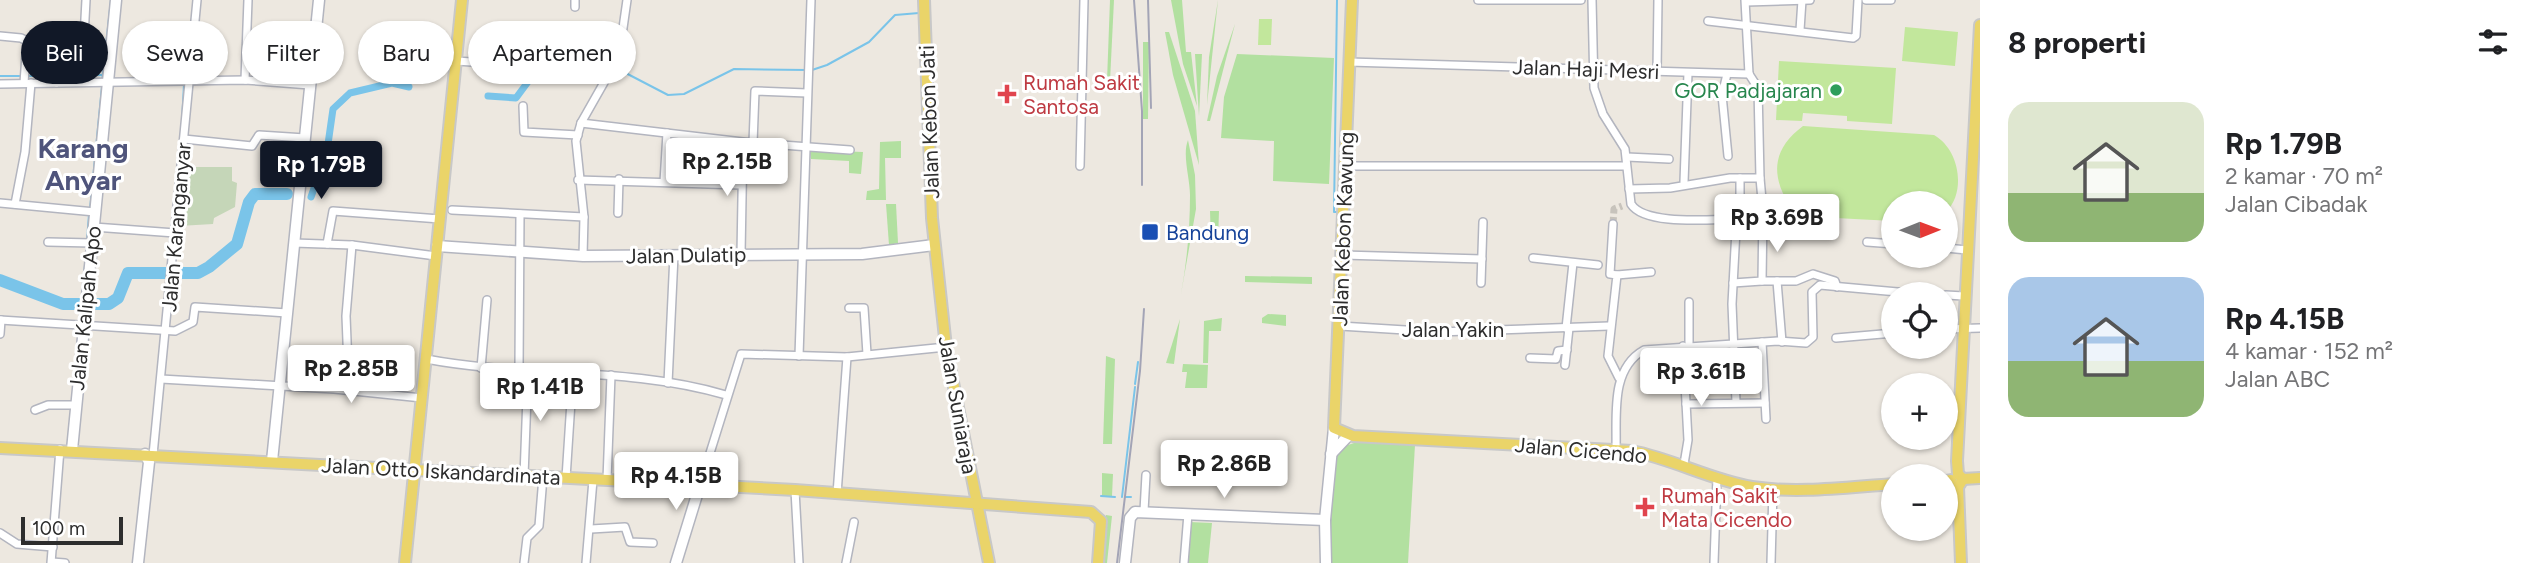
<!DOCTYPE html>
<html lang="id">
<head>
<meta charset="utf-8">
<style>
  :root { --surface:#fff; --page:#f6f6f6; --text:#202124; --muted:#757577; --accent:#111827 }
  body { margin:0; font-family:Figtree,sans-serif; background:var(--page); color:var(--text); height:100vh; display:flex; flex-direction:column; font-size:26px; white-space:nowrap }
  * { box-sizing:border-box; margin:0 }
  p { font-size:23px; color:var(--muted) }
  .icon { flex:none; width:38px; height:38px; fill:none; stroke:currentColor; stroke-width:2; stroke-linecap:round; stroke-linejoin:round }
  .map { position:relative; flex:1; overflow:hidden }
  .sheet { display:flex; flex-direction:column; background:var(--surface); width:560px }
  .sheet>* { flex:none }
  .banner { position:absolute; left:21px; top:21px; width:665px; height:63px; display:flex; gap:14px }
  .needle { width:46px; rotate:89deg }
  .controls { position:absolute; left:1881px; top:191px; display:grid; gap:14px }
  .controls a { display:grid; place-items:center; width:77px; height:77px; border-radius:50%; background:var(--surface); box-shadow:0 2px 5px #0004; font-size:35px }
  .scale { position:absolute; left:21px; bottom:18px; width:102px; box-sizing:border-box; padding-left:7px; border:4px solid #2d2d2d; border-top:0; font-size:19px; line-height:24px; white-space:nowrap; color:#2d2d2d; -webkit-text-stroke:5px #fff; paint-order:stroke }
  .price { position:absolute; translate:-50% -60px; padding:0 16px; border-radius:7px; background:#fff; color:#222; font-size:23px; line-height:46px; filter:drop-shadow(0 2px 4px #0008) }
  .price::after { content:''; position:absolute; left:50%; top:42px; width:21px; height:16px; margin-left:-10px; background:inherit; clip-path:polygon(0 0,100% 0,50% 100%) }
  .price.on { background:var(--accent); color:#fff }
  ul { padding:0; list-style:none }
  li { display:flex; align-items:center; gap:21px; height:175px; padding:0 28px }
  li span { display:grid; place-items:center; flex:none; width:196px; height:140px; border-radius:21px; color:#555 }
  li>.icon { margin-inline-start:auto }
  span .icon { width:84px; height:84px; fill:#fffc; stroke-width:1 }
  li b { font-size:30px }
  h2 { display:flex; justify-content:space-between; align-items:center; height:84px; padding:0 28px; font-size:30px }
  .pill { padding:0 24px; border-radius:32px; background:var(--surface); box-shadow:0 2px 5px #0004; font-size:24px; line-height:63px }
  .pill.on { background:var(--accent); color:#fff }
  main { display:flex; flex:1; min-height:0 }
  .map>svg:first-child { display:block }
  .green { fill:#b2e0a0 }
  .cemetery { fill:#c5d6b8 }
  .pitch { fill:#c2e79c }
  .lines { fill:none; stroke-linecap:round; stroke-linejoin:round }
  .stream { stroke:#7ac4e9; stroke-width:2 }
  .canal { stroke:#7ac4e9; stroke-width:7 }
  .river { stroke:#7ac4e9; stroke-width:12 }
  .street-tunnel { stroke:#c7c3bc; stroke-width:7; stroke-dasharray:7 3.5; stroke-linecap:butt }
  .street-casing { stroke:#b3b5bf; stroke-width:10 }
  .secondary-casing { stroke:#b3b5bf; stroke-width:13 }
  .primary-casing { stroke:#c8c8c8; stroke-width:14 }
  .street { stroke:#fff; stroke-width:7 }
  .secondary { stroke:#fff; stroke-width:10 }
  .primary { stroke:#ead469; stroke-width:10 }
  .rail { stroke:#a3a4b6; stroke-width:2 }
  .leisure-dot { fill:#2e9e5b; stroke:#fff; stroke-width:2.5 }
  .health-dot { fill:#e0444e; stroke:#fff; stroke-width:2.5 }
  .transit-dot { fill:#1a4fb4; stroke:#fff; stroke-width:2.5 }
  .labels { text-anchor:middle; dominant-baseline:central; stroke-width:6; stroke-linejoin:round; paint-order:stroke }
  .street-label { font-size:21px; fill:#2d2d2d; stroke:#fff }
  .health-label { font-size:21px; fill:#be3a42; stroke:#fff; text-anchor:start }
  .leisure-label { font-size:21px; fill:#27864d; stroke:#fff; text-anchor:end }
  .transit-label { font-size:21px; fill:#164399; stroke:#fff; text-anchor:start }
  .district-label { font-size:28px; font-weight:bold; fill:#4f547b; stroke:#fff }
</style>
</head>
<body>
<main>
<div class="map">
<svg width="1980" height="563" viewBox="0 0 1980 563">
  <rect width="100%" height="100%" fill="#ede8e0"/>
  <g class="green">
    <polygon points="1110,0 1114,0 1110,81 1107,81"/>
    <polygon points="1171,0 1182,0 1186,52 1191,52 1197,106 1183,64"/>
    <polygon points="1218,0 1207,105 1209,57"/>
    <polygon points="1235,24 1210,121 1207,121 1217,76"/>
    <polygon points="1165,32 1169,32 1195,111 1199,165 1173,75"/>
    <polygon points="1143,42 1149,42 1148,119 1143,119"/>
    <polygon points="1195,54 1202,54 1199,116"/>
    <polygon points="1237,54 1334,58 1329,184 1273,181 1274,141 1221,138 1224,97"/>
    <path d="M 1188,140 L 1195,175 L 1196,209 L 1181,294 C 1187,261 1190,228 1190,195 C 1190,178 1182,155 1188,140 Z"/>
    <polygon points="901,141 901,158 885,158 886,200 866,200 867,191 879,189 880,142"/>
    <polygon points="810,150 863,152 861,174 849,173 849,161 811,159"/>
    <polygon points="886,204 896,204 898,243 889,245"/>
    <polygon points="1210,211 1219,211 1218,241 1211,241"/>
    <polygon points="1245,276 1312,277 1312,284 1245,282"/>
    <polygon points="1268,314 1286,315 1286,326 1262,323 1262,318"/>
    <polygon points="1222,318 1221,331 1209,331 1208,363 1203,363 1204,321"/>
    <polygon points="1180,319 1174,364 1166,363"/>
    <polygon points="1106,356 1115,359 1112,444 1103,444"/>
    <polygon points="1183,364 1208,365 1207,388 1185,388 1187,372 1182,372"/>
    <polygon points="1357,442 1415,445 1408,563 1329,563 1334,457 1342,447"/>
    <polygon points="1102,473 1113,474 1112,496 1102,496"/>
    <polygon points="1106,515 1112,516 1107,563 1101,563"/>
    <polygon points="1189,522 1212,523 1208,563 1186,563"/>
  </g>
  <polygon class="cemetery" points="186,167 232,167 232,181 237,183 235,207 214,218 213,224 179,226"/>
  <g class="pitch">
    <polygon points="1259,19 1272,19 1271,45 1258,45"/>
    <polygon points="1905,27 1958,32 1955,66 1902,61"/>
    <polygon points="1779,61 1896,68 1892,124 1847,121 1847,116 1803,113 1802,121 1776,120"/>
    <path d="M 1803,126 L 1934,135 C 1959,149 1967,191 1946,212 L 1946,203 L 1894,203 L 1893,221 L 1797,216 C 1772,183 1767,153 1803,126 Z"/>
  </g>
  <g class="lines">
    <g class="stream">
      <polyline points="1337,0 1334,212 1338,212"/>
      <polyline points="618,69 668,95 684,94 734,69 807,70"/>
      <polyline points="812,70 827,65 869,42 895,15 919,13"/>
      <polyline points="0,76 23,76"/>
      <polyline points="28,76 54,76"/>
      <polyline points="59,76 102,75"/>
      <polyline points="102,81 111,0"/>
      <polyline points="237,84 249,84"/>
      <polyline points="182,121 184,84"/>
      <polyline points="90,209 102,86"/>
      <polyline points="87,240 89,214"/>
      <polyline points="81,304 87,246"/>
      <polyline points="1135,384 1138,362"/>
      <polyline points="1101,496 1115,497"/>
      <polyline points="1122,497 1135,387"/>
      <polyline points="1125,497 1131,497"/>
    </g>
    <g class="canal">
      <path d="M 488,96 L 516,98 L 536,71 C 560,69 579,73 601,65"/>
      <polyline points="311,197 327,151 333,109 350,93 392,83 409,87"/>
    </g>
    <polyline class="river" points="0,280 63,304 109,304 118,298 128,273 198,273 209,267 237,244 249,202 255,194 287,194"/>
    <polyline class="street-tunnel" points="1613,224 1614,209 1622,206"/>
    <defs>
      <g id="street">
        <polyline points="1478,0 1581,0"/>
        <path d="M 1592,0 L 1594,88 L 1603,114 L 1625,149 L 1631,204 C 1645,226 1711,219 1737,219 L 1740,214 L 1740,178"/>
        <polyline points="1745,0 1749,74"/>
        <polyline points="1866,0 1891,0"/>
        <polyline points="1746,2 1810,0"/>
        <polyline points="575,7 575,0"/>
        <polyline points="1708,21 1853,38 1856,36 1858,0"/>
        <polyline points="1800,30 1802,0"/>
        <polyline points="0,36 21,38 27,41 24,83"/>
        <polyline points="456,61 566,68 572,55 597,56 601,60 615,65"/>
        <polyline points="1349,62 1749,74"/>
        <polyline points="1657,71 1658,0"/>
        <polyline points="1727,74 1722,95 1728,156"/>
        <polyline points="245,80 248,0"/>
        <polyline points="56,83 57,58 83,56 86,0"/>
        <polyline points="0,84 245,80 310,85"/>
        <polyline points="523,106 524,132 578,135"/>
        <polyline points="581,123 743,142 850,150"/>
        <polyline points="184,139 252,146 259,135 305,138"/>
        <polyline points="753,143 755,91 807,93"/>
        <polyline points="1627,157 1669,159"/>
        <polyline points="1080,166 1084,0"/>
        <polyline points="1346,166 1626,166"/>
        <polyline points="578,180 741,185"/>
        <polyline points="664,182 667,133"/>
        <polyline points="1684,182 1688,73"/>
        <polyline points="1629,189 1670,188 1730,178 1760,178 1758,88 1749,74"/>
        <polyline points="0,203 95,212"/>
        <polyline points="15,204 25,152 31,83"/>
        <polyline points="452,210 584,217"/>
        <polyline points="618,213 619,179"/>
        <polyline points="1613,224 1610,274 1617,275 1608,356 1619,378"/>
        <polyline points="94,227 175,233"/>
        <polyline points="48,242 92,243"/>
        <polyline points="1867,242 1894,244"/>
        <polyline points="294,243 352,245 436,256"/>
        <polyline points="327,244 333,211 440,219"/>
        <polyline points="1946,248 1967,250"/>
        <polyline points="741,254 743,142"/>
        <polyline points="1343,255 1482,259"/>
        <polyline points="583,256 584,217 576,141 581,123 619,56 627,0"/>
        <polyline points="1533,258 1598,265"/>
        <polyline points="1617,275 1651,272"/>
        <polyline points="1762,281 1796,281 1813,274 1835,281 1837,287"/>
        <polyline points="1777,281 1782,342"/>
        <polyline points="1481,283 1483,222"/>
        <polyline points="1733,283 1762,281 1763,211 1760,178"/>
        <polyline points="1946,295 1964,296"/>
        <polyline points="849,308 864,308 867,354"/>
        <polyline points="0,320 175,331 193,322 195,307 287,313"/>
        <polyline points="1340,326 1438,332 1609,326"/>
        <polyline points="1566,328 1573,263"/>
        <polyline points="1946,329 1980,328"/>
        <polyline points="0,334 1,320"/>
        <polyline points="1836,338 1894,333"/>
        <polyline points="1762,342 1766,419"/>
        <polyline points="1683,346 1688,440 1684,464"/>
        <polyline points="1689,346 1689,302"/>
        <polyline points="799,356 811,0"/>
        <polyline points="1530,358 1556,359 1558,351 1567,350"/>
        <path d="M 426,359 C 526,378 627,366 726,395"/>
        <polyline points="1565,365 1569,328"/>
        <polyline points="481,368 487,300"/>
        <polyline points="519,369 520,214"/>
        <polyline points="161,379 334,389 422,398"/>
        <polyline points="668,383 674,255"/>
        <polyline points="349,391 346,316 352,245"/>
        <polyline points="1736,402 1732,304 1736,230"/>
        <polyline points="1686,404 1765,403"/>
        <polyline points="35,410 48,405 76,405"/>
        <path d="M 1616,449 C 1617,415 1610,369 1644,350 L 1778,341 L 1806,343 L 1813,337 L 1812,292 L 1820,285 L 1920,294"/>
        <polyline points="153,455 197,0"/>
        <polyline points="524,476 528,370"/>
        <polyline points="566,478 573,371"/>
        <polyline points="607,480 611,375"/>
        <polyline points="700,485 741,354 847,357 946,347"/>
        <polyline points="795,490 799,563"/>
        <polyline points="837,494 847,357"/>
        <polyline points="1144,511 1146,475"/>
        <polyline points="591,529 625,527 630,542 653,543"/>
        <polyline points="0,533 17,544 53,547"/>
        <polyline points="52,562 65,563"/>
        <polyline points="51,563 60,449"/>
        <polyline points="524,563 527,538 539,526 543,477"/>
        <polyline points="586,563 593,480"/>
        <polyline points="846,563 854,522"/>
        <polyline points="1184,563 1188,514"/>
        <polyline points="1714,563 1717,477"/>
        <polyline points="1771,563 1773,489"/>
      </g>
      <g id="secondary">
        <polyline points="437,246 583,256 862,254 934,245"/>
        <polyline points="72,450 116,0"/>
        <polyline points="1331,454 1348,436"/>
        <polyline points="272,461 319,0"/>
        <polyline points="138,563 149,462 145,454"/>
        <polyline points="676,563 700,485"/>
        <polyline points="1125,563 1130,518 1135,512 1325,520"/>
        <polyline points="1326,563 1325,520 1334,428"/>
      </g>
      <g id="primary">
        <polyline points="924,0 932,218 946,347 989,563"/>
        <path d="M 1352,0 L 1334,428 L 1353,436 L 1632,451 C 1673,459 1711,480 1752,487 C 1798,494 1848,487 1894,484"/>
        <polyline points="0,448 795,490 1091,512 1101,521 1098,563"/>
        <polyline points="1963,479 1958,474 1957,461 1980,25"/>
        <polyline points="1963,479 1980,478"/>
        <polyline points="1946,481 1951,480"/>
        <polyline points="405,563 462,0"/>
        <polyline points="1961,563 1958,487 1963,479"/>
      </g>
    </defs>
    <use href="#street" class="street-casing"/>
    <use href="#secondary" class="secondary-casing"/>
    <use href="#primary" class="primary-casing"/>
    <use href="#street" class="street"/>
    <use href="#secondary" class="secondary"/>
    <use href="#primary" class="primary"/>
    <g class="rail">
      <polyline points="1134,0 1142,111 1142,185"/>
      <polyline points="1148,0 1151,108"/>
      <polyline points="1117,563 1140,371 1144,309"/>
    </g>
  </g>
  <circle class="leisure-dot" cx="1836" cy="90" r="7"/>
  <g class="health-dot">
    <path d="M1003.5 83.5h7v7h7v7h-7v7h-7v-7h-7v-7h7z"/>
    <path d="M1641.5 496.5h7v7h7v7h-7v7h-7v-7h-7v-7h7z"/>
  </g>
  <rect class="transit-dot" x="1141" y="223" width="18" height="18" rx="3.5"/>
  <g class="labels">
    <g class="street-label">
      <text transform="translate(1586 69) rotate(2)">Jalan Haji Mesri</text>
      <text transform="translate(929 122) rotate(-92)">Jalan Kebon Jati</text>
      <text transform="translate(176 227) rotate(-85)">Jalan Karanganyar</text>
      <text transform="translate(1343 229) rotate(-88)">Jalan Kebon Kawung</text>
      <text transform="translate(686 255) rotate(-1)">Jalan Dulatip</text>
      <text transform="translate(85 308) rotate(-84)">Jalan Kalipah Apo</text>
      <text x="1453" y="329">Jalan Yakin</text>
      <text transform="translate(958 405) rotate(80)">Jalan Suniaraja</text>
      <text transform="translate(1581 450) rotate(5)">Jalan Cicendo</text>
      <text transform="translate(441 471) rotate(3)">Jalan Otto Iskandardinata</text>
    </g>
    <g class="health-label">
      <text x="1023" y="82">Rumah Sakit<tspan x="1023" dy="24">Santosa</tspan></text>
      <text x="1661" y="495">Rumah Sakit<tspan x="1661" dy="24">Mata Cicendo</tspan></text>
    </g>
    <g class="leisure-label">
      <text x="1822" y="90">GOR Padjajaran</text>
    </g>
    <g class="transit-label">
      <text x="1166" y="232">Bandung</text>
    </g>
    <g class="district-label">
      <text x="83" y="148">Karang<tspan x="83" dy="32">Anyar</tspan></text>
    </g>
  </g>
</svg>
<div class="controls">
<a><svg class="needle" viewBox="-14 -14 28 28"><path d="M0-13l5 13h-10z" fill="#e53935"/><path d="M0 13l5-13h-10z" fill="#757577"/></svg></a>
<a><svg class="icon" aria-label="locate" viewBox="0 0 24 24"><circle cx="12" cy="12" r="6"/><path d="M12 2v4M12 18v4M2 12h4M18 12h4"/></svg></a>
<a>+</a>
<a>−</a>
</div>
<div class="scale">100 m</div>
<b class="price" style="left:727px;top:198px">Rp 2.15B</b>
<b class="price on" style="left:321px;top:201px">Rp 1.79B</b>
<b class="price" style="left:1777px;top:254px">Rp 3.69B</b>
<b class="price" style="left:351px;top:405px">Rp 2.85B</b>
<b class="price" style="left:1701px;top:408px">Rp 3.61B</b>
<b class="price" style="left:540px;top:423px">Rp 1.41B</b>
<b class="price" style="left:1224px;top:500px">Rp 2.86B</b>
<b class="price" style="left:676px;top:512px">Rp 4.15B</b>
<div class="banner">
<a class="pill on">Beli</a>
<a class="pill">Sewa</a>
<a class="pill">Filter</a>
<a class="pill">Baru</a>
<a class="pill">Apartemen</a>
</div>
</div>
<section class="sheet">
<h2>8 properti<svg class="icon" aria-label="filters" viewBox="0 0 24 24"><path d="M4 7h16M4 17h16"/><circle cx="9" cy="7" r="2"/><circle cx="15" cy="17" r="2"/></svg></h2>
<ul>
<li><span style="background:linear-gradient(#dfe7d0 65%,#8fb573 0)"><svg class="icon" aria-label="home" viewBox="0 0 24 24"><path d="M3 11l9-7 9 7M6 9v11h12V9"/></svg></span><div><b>Rp 1.79B</b><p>2 kamar · 70 m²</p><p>Jalan Cibadak</p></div></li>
<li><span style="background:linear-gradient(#a9c7e8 60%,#8fb573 0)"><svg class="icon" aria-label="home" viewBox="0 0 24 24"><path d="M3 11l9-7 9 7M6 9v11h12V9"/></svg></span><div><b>Rp 4.15B</b><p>4 kamar · 152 m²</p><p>Jalan ABC</p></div></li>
</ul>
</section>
</main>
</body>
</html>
